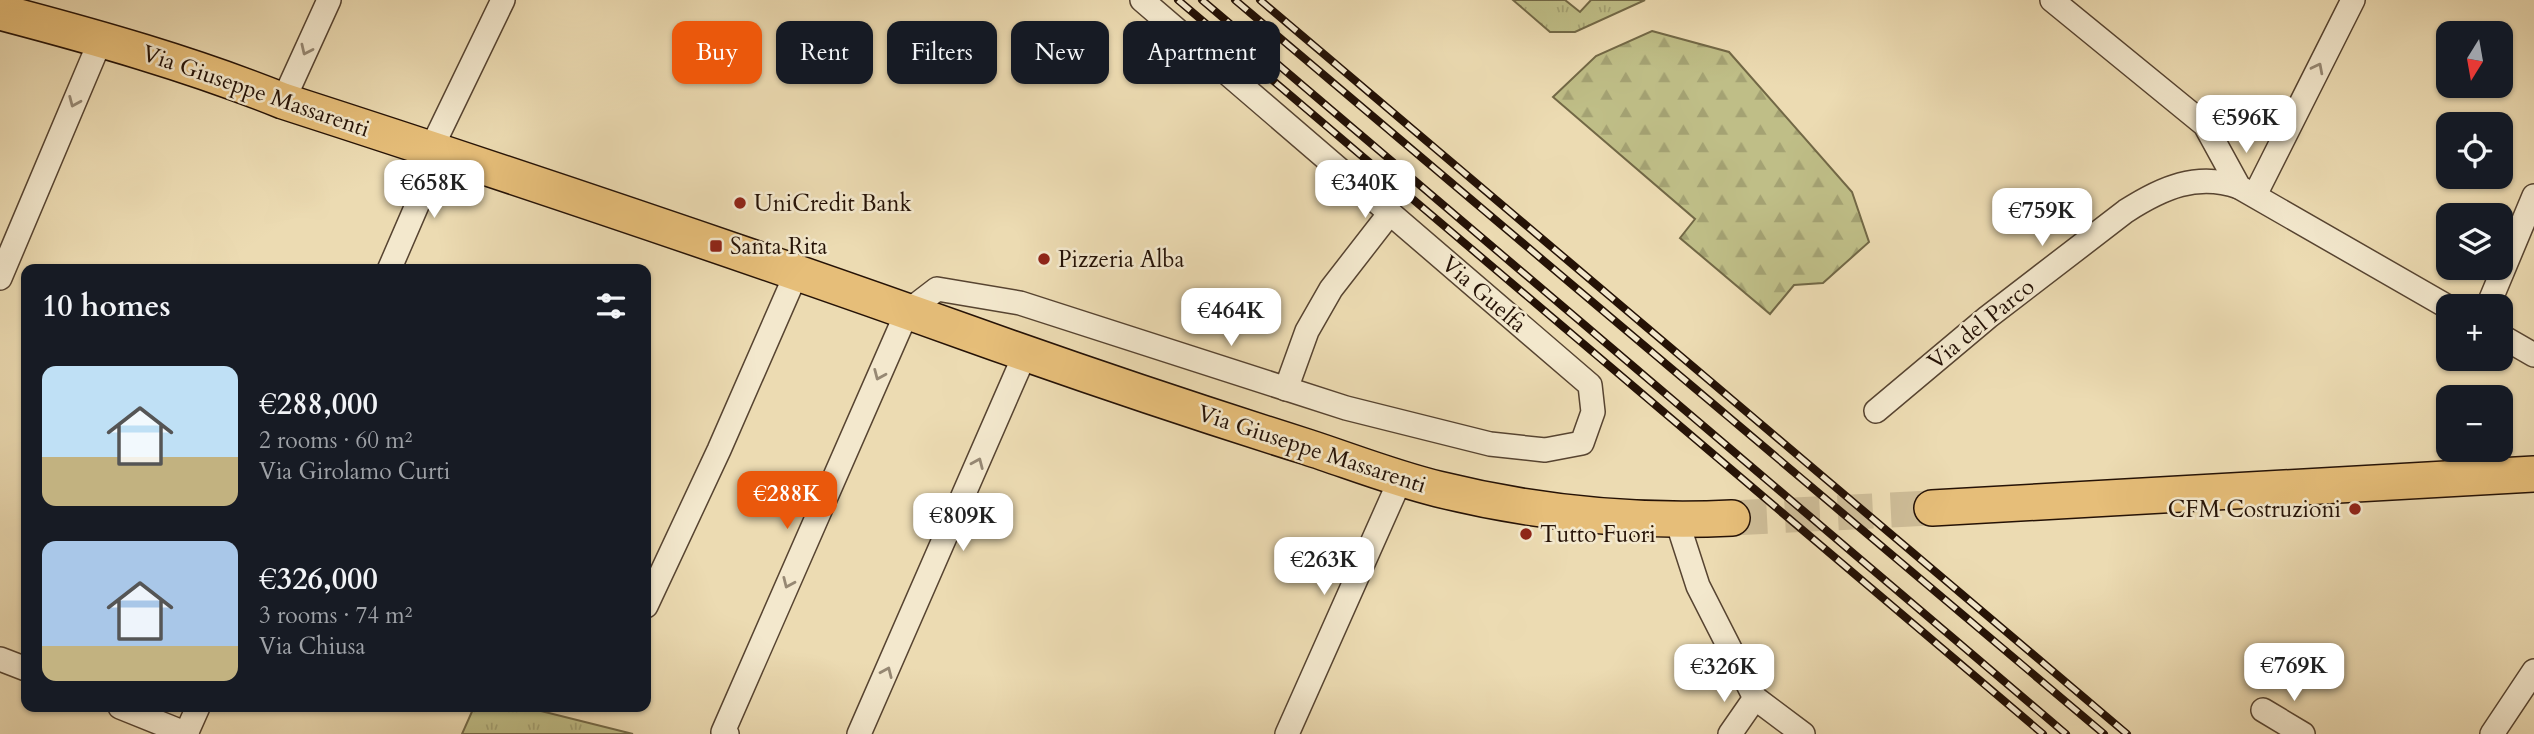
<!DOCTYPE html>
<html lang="en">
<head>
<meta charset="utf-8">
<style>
  :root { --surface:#171b24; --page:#242831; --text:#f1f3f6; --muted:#9ea1a6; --accent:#ea580c }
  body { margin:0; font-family:Cardo,serif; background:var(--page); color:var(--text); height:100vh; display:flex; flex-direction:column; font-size:26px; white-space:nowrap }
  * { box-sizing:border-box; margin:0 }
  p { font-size:23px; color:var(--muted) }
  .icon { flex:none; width:38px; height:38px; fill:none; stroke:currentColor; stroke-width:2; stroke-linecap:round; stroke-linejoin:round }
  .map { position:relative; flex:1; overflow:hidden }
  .sheet { position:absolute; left:21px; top:264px; width:630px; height:448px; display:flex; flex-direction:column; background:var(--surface); border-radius:14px; box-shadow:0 2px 5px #0004 }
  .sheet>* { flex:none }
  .top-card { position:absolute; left:672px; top:21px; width:665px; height:63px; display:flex; gap:14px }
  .needle { width:46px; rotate:191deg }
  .fabs { position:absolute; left:2436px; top:21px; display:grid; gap:14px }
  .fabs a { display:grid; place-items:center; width:77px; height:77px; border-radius:14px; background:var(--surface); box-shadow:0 2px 5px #0004; font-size:35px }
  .price { position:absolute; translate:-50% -60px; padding:0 16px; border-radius:14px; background:#fff; color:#222; font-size:23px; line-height:46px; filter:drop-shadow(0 2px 4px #0008) }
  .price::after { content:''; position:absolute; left:50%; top:42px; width:21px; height:16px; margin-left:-10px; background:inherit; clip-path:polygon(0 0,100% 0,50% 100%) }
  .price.active { background:var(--accent); color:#fff }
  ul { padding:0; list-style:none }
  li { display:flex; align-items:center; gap:21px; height:175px; padding:0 21px }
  li span { display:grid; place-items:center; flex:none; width:196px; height:140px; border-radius:14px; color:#555 }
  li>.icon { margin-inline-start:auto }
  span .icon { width:84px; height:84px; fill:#fffc; stroke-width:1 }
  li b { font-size:30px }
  h2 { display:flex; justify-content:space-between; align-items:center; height:84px; padding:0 21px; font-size:30px }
  .chip { padding:0 24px; border-radius:14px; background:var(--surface); box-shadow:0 2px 5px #0004; font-size:24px; line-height:63px }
  .chip.active { background:var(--accent); color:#fff }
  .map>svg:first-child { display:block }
  .grass { fill:url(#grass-tufts); stroke:#726846; stroke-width:2 }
  .forest { fill:url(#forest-firs); stroke:#726846; stroke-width:2 }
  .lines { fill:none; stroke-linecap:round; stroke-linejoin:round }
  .primary-tunnel { stroke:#cebd98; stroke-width:35; stroke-dasharray:35 18; stroke-linecap:butt }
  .street-casing { stroke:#574431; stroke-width:26 }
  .primary-casing { stroke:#251206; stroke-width:38 }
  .street { stroke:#f3e8cd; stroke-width:23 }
  .primary { stroke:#e6be79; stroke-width:35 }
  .rail-casing { stroke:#251206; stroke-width:8 }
  .rail { stroke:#f3e8cd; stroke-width:5; stroke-dasharray:16; stroke-linecap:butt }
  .oneway { stroke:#968873 }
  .poi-dot { fill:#8f2418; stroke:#f3e8cd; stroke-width:2.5 }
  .labels { text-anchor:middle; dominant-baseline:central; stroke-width:5; stroke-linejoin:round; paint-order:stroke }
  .street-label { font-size:23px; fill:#251206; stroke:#f3e8cd }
  .poi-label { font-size:23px; fill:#251206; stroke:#f3e8cd; text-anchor:start }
</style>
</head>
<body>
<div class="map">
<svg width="2534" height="734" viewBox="0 0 2534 734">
  <defs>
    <pattern id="grass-tufts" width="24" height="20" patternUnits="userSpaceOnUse" patternTransform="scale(1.75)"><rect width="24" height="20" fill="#bfbe87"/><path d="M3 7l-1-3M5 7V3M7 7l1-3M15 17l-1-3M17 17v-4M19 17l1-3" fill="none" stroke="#a4a273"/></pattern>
    <pattern id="forest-firs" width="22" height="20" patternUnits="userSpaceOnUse" patternTransform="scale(1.75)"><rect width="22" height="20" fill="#bfbe87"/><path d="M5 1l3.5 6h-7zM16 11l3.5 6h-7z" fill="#a4a273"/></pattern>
  </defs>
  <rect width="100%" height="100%" fill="#ecdbb2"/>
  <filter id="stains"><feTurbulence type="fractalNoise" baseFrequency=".00286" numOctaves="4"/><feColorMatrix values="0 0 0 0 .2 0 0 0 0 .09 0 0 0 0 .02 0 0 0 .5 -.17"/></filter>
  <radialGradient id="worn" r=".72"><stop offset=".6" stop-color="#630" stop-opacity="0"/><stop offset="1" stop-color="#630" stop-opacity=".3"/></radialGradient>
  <g class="grass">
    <polygon points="1513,0 1565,0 1580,12 1591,0 1645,0 1575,32 1550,32"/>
    <polygon points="474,707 525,707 633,734 462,734"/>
  </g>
  <polygon class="forest" points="1652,31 1729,52 1852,192 1869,242 1823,283 1794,285 1770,314 1680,238 1695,219 1553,97 1596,56"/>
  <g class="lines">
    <polyline class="primary-tunnel" points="1732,518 1932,508"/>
    <defs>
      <g id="street">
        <polyline points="2052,0 2205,125 2239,187 2448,307"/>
        <polyline points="283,101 329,0"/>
        <polyline points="431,149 503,0"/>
        <polyline points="2255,195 2353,0"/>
        <polyline points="389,270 440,152"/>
        <polyline points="0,278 101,39"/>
        <polyline points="2488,306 2534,196"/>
        <polyline points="2501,336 2534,355"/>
        <polyline points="1286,389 1307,331 1331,289 1390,213"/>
        <path d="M 1876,411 L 1988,317 L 2126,211 C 2162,188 2197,172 2239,187"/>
        <polyline points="1677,521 1698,586 1755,698 1803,734"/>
        <polyline points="646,606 719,450 796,274"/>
        <polyline points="0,659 26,669"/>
        <polyline points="120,707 187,734"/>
        <polyline points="2263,710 2303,734"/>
        <polyline points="186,734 198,707"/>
        <polyline points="727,734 723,732 907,312 937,289 1020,303 1346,408 1490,444 1545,450 1582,443 1593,412 1590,385 1142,0"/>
        <polyline points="859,734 1025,354"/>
        <polyline points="1287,734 1401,478"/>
        <polyline points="1730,734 1755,698"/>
        <polyline points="2492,734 2534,671"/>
      </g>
      <g id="primary">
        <path d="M 0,12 C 95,37 191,64 283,101 C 512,175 741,252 968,333 C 1080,373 1193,411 1307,447 C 1350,461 1393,478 1438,489 C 1535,513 1632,523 1732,518"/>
        <polyline points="1932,508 2534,474"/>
      </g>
    </defs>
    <use href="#street" class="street-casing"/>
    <use href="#primary" class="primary-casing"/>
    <use href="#street" class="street"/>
    <use href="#primary" class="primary"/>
    <defs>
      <g id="rail">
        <polyline points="1178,0 2043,734"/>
        <polyline points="1202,0 2066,734"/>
        <polyline points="1235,0 2104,734"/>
        <polyline points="1260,0 2127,734"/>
      </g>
    </defs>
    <use href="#rail" class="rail-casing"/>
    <use href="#rail" class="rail"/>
  </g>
  <defs><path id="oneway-chevron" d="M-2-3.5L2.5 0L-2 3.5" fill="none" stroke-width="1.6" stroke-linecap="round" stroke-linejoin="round" transform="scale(1.75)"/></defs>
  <g class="oneway">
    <use href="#oneway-chevron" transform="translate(306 50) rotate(115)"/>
    <use href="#oneway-chevron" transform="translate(2318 68) rotate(-63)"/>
    <use href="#oneway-chevron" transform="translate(74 102) rotate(113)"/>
    <use href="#oneway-chevron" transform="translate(879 375) rotate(113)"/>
    <use href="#oneway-chevron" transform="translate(978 463) rotate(-67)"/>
    <use href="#oneway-chevron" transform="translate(788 583) rotate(114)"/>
    <use href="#oneway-chevron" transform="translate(887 672) rotate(-66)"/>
  </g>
  <g class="poi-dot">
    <circle cx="740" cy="203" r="7"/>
    <rect x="709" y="239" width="14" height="14" rx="3.5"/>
    <circle cx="1044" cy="259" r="7"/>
    <circle cx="2355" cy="509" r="7"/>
    <circle cx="1526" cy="534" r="7"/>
  </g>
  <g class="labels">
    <g class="street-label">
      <text transform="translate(256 91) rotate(19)">Via Giuseppe Massarenti</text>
      <text transform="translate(1484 294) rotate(41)">Via Guelfa</text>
      <text transform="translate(1981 324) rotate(-39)">Via del Parco</text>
      <text transform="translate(1312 449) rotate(18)">Via Giuseppe Massarenti</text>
    </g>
    <g class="poi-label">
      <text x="754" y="203">UniCredit Bank</text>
      <text x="730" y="246">Santa Rita</text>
      <text x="1058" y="259">Pizzeria Alba</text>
      <text x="2341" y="509" text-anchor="end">CFM Costruzioni</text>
      <text x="1540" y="534">Tutto Fuori</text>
    </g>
  </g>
  <rect width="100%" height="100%" filter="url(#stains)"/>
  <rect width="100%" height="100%" fill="url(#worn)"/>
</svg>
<div class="fabs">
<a><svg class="needle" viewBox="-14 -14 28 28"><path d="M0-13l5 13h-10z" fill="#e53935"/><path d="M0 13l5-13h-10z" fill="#9ea1a6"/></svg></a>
<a><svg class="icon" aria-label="locate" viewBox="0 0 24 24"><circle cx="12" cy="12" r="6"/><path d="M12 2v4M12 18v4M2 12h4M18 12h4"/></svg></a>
<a><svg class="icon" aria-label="layers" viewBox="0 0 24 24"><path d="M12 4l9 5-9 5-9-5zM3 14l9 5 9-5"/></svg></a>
<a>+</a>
<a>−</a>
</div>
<b class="price" style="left:2246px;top:155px">€596K</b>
<b class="price" style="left:434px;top:220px">€658K</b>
<b class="price" style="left:1365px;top:220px">€340K</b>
<b class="price" style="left:2042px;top:248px">€759K</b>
<b class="price" style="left:1231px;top:348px">€464K</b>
<b class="price active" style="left:787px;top:531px">€288K</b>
<b class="price" style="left:963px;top:553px">€809K</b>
<b class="price" style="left:1324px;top:597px">€263K</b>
<b class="price" style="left:2294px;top:703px">€769K</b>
<b class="price" style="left:1724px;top:704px">€326K</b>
<div class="top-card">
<a class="chip active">Buy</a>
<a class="chip">Rent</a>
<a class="chip">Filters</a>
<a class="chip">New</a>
<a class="chip">Apartment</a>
</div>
<section class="sheet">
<h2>10 homes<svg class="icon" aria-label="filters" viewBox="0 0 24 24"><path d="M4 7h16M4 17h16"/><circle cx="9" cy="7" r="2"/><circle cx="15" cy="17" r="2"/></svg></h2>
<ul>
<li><span style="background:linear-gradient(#bfe0f5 65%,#c2b280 0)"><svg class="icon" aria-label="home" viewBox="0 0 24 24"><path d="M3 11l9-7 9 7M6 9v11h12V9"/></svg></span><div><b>€288,000</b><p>2 rooms · 60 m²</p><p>Via Girolamo Curti</p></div></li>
<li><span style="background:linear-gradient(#a9c7e8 75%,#c2b280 0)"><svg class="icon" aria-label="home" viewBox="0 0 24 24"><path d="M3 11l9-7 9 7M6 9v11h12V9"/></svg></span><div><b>€326,000</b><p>3 rooms · 74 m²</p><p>Via Chiusa</p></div></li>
</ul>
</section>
</div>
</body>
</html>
